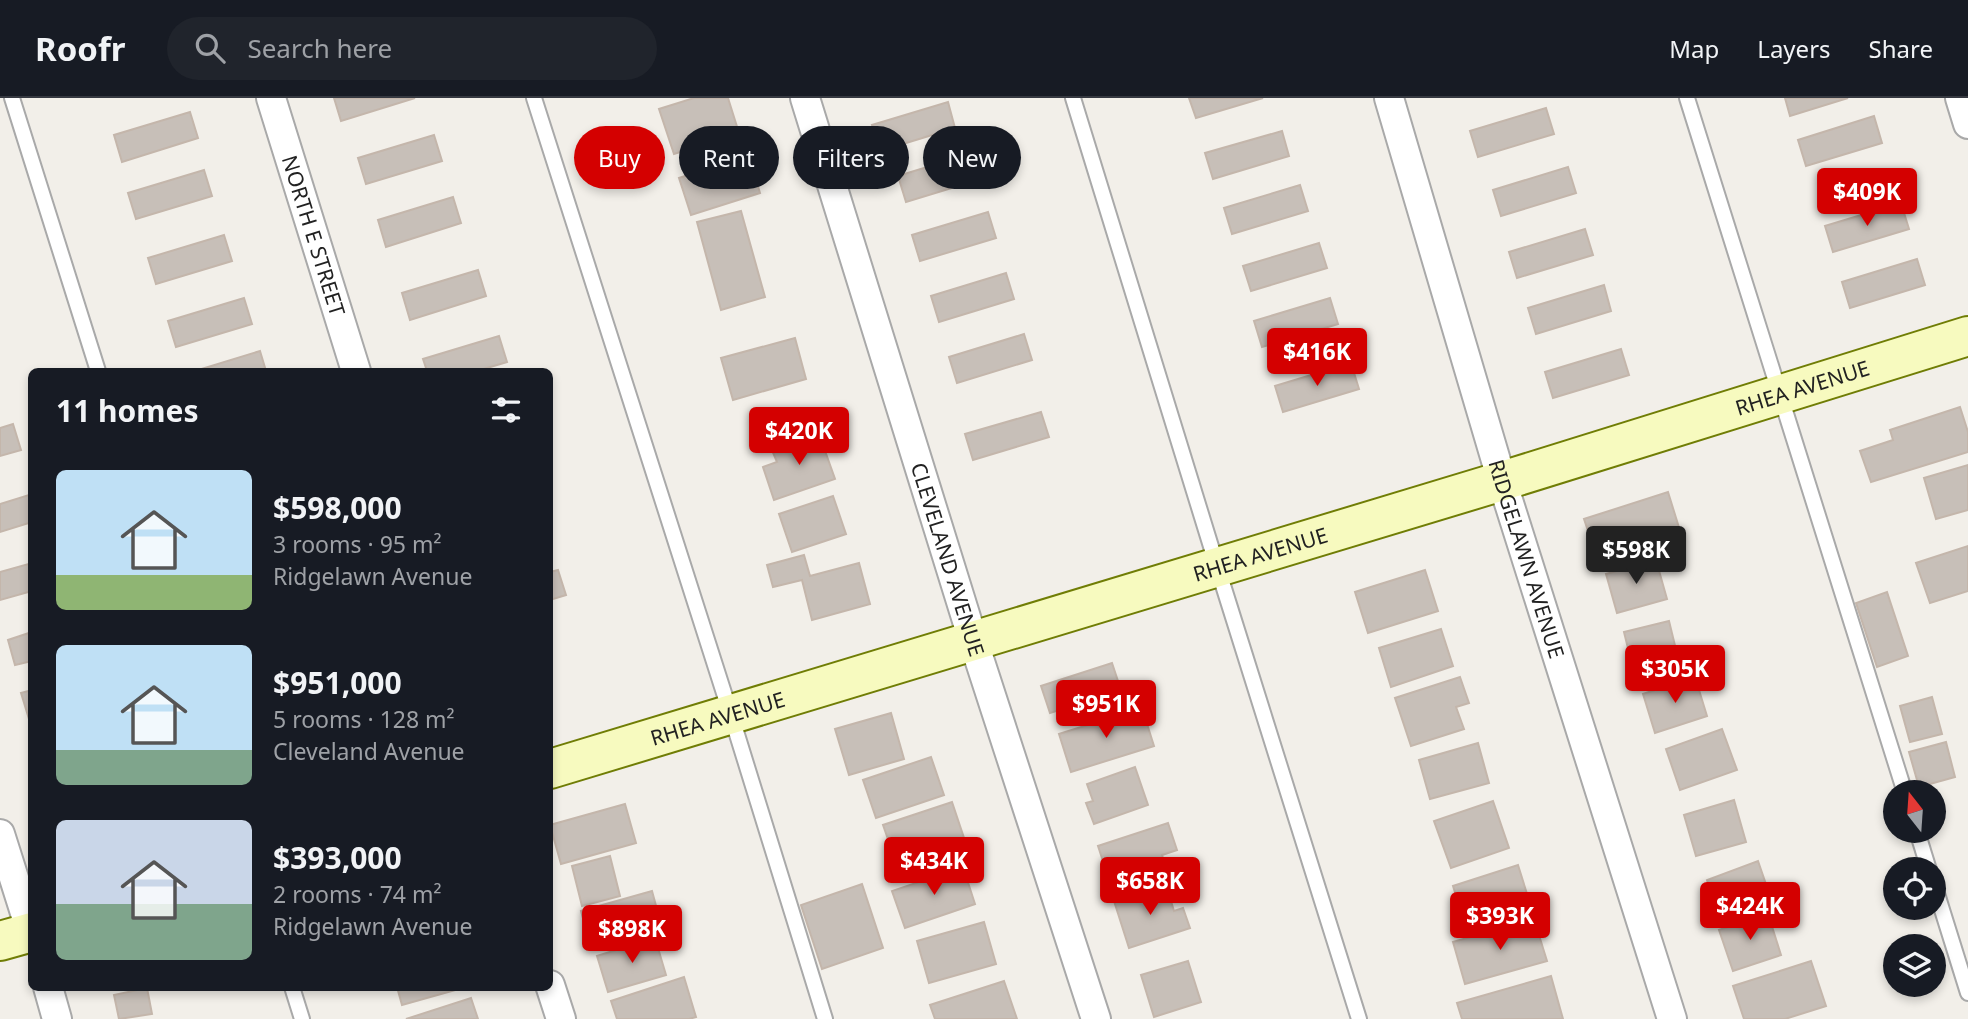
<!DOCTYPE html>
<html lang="en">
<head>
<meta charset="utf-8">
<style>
  :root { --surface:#171b24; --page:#20242c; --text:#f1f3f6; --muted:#9ea1a6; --line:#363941; --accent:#d40000 }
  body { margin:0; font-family:"Noto Sans",sans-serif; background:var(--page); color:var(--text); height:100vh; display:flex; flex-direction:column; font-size:26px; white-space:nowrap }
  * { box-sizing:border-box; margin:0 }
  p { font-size:23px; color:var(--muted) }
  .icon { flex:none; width:38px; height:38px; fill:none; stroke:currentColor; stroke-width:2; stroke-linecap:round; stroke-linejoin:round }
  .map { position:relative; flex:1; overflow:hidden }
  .panel { position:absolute; left:28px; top:270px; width:525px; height:623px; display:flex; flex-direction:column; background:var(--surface); border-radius:10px; box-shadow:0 4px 10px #0003 }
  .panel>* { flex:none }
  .banner { position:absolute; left:574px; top:28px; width:665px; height:63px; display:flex; gap:14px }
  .needle { width:46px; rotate:343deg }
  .tools { position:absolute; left:1883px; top:682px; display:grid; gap:14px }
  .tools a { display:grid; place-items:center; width:63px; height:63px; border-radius:50%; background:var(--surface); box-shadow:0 4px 10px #0003; font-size:35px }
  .price { position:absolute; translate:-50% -60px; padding:0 16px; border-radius:7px; background:var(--accent); color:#fff; font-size:23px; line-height:46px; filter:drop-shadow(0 2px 4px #0008) }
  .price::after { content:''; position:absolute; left:50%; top:42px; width:21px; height:16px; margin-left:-10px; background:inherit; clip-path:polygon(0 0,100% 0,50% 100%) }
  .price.on { background:#222; color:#fff }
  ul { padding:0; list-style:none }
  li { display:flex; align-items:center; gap:21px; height:175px; padding:0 28px }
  li span { display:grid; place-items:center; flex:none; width:196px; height:140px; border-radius:10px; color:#555 }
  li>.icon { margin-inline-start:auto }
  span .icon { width:84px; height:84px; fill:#fffc; stroke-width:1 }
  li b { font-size:30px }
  h2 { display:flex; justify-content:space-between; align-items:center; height:84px; padding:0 28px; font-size:30px }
  .chip { padding:0 24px; border-radius:32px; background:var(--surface); box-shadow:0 4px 10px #0003; font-size:24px; line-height:63px }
  .chip.on { background:var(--accent); color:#fff }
  header { display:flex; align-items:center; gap:42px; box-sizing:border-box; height:98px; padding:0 35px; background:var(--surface); border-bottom:2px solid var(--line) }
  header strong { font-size:33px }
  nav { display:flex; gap:38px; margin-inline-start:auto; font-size:24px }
  .search { width:490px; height:63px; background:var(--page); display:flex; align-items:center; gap:18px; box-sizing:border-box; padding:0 24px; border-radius:38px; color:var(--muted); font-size:26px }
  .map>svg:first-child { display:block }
  .building { fill:#c7bfb8; stroke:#c4b6ab; stroke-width:2 }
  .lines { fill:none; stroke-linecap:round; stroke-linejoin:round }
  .lane-casing { stroke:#a9a9a9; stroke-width:18 }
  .street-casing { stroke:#a9a9a9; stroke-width:32 }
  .secondary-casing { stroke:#707d05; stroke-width:42 }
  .lane { stroke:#fff; stroke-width:14 }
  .street { stroke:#fff; stroke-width:28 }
  .secondary { stroke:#f7fabf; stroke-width:38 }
  .labels { text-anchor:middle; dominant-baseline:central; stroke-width:6; stroke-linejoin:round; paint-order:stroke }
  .street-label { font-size:21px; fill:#222; stroke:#fff }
</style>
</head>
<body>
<header>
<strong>Roofr</strong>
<div class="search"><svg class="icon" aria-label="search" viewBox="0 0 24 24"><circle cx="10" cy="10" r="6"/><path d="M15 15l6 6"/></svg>Search here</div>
<nav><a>Map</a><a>Layers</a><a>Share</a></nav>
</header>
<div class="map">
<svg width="1968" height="921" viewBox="0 0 1968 921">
  <rect width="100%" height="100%" fill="#f2efe9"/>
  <g class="building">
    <polygon points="334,0 415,0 341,23"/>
    <polygon points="694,0 728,0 739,35 674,56 659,11"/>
    <polygon points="1189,0 1263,0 1196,20"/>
    <polygon points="1785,0 1848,0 1790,18"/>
    <polygon points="948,4 955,30 880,53 872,27"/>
    <polygon points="1546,10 1554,36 1478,59 1470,33"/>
    <polygon points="190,14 198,40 122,64 114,37"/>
    <polygon points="1874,18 1882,45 1806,68 1798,42"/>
    <polygon points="1282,33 1289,58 1213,81 1205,55"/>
    <polygon points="434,37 442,63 366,86 358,60"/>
    <polygon points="973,55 981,81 906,104 898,78"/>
    <polygon points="749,58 760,95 691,117 679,80"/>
    <polygon points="1568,69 1576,95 1501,118 1493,92"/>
    <polygon points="204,72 212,98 136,121 128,95"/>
    <polygon points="1300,87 1308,113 1232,136 1224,110"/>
    <polygon points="453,99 461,125 386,149 378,122"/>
    <polygon points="1901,105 1909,131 1833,154 1825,128"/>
    <polygon points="741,113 765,199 721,212 697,124"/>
    <polygon points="988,114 996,140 920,163 912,137"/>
    <polygon points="1585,131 1593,157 1517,180 1509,154"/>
    <polygon points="224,137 232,163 156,186 148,160"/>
    <polygon points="1319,145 1327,170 1251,193 1243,168"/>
    <polygon points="1917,161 1925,187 1850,210 1842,184"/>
    <polygon points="478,172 486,198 410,222 402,195"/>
    <polygon points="1006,175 1014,201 939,224 931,198"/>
    <polygon points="1604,187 1611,213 1536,236 1528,210"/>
    <polygon points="244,200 252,226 176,249 168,223"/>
    <polygon points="1330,200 1338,226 1262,249 1254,223"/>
    <polygon points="1024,236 1032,262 957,285 949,259"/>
    <polygon points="499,238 507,264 477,273 427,273 423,261"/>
    <polygon points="795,240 806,281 733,302 721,260"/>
    <polygon points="1621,251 1629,277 1553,300 1545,274"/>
    <polygon points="260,253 266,273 195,273"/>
    <polygon points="1351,265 1359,291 1283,314 1275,288"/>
    <polygon points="1960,309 1968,334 1968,354 1871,384 1860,353 1893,342 1890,332"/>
    <polygon points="1041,314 1049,339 973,362 965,336"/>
    <polygon points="13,326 21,352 0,358 0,330"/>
    <polygon points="819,336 835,381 774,402 763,369 777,364 772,352"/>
    <polygon points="1968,367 1968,412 1936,421 1924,380"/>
    <polygon points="1668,394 1681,436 1598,463 1584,421"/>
    <polygon points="32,396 32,424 0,434 0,406"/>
    <polygon points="833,398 846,436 792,454 779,416"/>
    <polygon points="1968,448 1968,493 1930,505 1916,465"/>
    <polygon points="804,457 810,478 859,465 870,506 812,522 802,482 773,489 767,467"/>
    <polygon points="1656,462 1667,501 1617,515 1606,476"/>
    <polygon points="32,465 32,493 0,502 0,474"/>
    <polygon points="558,472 566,497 550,502 550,474"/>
    <polygon points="1425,472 1438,513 1368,535 1355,494"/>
    <polygon points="1887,494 1908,558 1877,569 1856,505"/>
    <polygon points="1669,523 1680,568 1635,579 1624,534"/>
    <polygon points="1441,531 1453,568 1391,589 1379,550"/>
    <polygon points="32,534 32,563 15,567 8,542"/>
    <polygon points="1112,565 1121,592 1050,615 1041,588"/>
    <polygon points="1460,579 1469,605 1456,609 1464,631 1411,648 1395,600"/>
    <polygon points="1695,579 1707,618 1655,635 1643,596"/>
    <polygon points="32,592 32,620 29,621 21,595"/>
    <polygon points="1932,599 1942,636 1910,644 1900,608"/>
    <polygon points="1142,610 1154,648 1071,674 1059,636"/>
    <polygon points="891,615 904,661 849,677 835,631"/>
    <polygon points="1722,631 1737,672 1680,692 1666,651"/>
    <polygon points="1946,644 1955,679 1919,689 1909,654"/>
    <polygon points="1478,645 1489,685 1430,701 1419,662"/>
    <polygon points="931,659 944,697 876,720 863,682"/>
    <polygon points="1135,669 1148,707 1094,726 1086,705 1093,703 1087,686"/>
    <polygon points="1734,702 1746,744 1696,758 1684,717"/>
    <polygon points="1493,703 1509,750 1451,770 1434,723"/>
    <polygon points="952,704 967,749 899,773 883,727"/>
    <polygon points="625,706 636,745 561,766 550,727"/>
    <polygon points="1168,725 1177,752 1162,757 1168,776 1113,794 1098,748"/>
    <polygon points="610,758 620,798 582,808 572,768"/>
    <polygon points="1758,763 1770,798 1719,816 1707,782"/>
    <polygon points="1518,767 1532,812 1467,833 1453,788"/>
    <polygon points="963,769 975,806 905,830 892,793"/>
    <polygon points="862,786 883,850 822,871 801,807"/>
    <polygon points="1166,787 1174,813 1183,810 1190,830 1129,850 1114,803"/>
    <polygon points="652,793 661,826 590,846 581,813"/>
    <polygon points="1768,816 1781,857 1733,873 1719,832"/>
    <polygon points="1534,821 1547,863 1465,886 1453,844"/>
    <polygon points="984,824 996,866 929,885 917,843"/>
    <polygon points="655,840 666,877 608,894 597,858"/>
    <polygon points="1188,863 1201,904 1154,919 1141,877"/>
    <polygon points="1811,863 1826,908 1785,921 1744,921 1733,888"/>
    <polygon points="1551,878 1563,921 1462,921 1457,905"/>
    <polygon points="684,879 696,919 689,921 617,921 611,903"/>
    <polygon points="1004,883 1017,921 935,921 930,907"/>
    <polygon points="397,889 466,889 402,907"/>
    <polygon points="147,890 152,916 119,921 114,897"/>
    <polygon points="471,900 478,921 406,921"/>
  </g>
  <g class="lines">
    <defs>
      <g id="lane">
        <polyline points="12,0 98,273"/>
        <polyline points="534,0 731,617 825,921"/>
        <polyline points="1073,0 1217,468 1359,921"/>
        <polyline points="1687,0 1905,695"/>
        <polyline points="1917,733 1929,772"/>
        <polyline points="1934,786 1968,895"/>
        <polyline points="292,889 302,921"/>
      </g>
      <g id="street">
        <path id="s1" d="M 271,0 L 356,273"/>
        <path id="s2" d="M 805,0 L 973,542 L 1096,921"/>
        <path id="s3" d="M 1389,0 L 1502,383 L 1672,921"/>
        <polyline points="1960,0 1968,26"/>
        <polyline points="0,736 32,837"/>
        <polyline points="550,887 561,921"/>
        <polyline points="48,889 57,921"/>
      </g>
      <g id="secondary">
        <path id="s4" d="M 550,671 L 1502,383 L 1968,238"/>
        <polyline points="0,843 32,834"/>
      </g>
    </defs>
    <use href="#lane" class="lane-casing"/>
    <use href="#street" class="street-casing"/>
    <use href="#secondary" class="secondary-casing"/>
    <use href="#lane" class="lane"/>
    <use href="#street" class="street"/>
    <use href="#secondary" class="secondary"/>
  </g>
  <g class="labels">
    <g class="street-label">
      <text stroke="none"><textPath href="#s1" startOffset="144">NORTH E STREET</textPath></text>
      <text stroke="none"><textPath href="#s4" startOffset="1309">RHEA AVENUE</textPath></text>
      <text stroke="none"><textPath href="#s4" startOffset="742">RHEA AVENUE</textPath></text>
      <text stroke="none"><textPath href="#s2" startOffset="483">CLEVELAND AVENUE</textPath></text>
      <text stroke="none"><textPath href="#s3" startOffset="481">RIDGELAWN AVENUE</textPath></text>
      <text stroke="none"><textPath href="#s4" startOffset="175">RHEA AVENUE</textPath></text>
    </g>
  </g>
</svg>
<div class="tools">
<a><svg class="needle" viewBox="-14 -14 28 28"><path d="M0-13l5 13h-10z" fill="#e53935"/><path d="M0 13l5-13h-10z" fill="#9ea1a6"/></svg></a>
<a><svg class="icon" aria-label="locate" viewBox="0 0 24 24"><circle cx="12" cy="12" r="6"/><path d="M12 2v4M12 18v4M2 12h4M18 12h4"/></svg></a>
<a><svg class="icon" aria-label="layers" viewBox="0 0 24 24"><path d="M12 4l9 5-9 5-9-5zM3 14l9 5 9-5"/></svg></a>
</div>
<b class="price" style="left:1867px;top:130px">$409K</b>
<b class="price" style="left:1317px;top:290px">$416K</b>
<b class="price" style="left:799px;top:369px">$420K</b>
<b class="price on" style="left:1636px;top:488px">$598K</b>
<b class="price" style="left:1675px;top:607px">$305K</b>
<b class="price" style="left:1106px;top:642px">$951K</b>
<b class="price" style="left:934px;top:799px">$434K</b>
<b class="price" style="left:1150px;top:819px">$658K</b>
<b class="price" style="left:1750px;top:844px">$424K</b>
<b class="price" style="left:1500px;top:854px">$393K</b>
<b class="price" style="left:632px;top:867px">$898K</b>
<div class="banner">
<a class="chip on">Buy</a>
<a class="chip">Rent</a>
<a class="chip">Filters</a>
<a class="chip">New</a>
</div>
<section class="panel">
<h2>11 homes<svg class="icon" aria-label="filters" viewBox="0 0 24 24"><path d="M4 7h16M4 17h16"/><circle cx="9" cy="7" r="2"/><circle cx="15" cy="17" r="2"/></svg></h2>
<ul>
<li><span style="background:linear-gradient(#bfe0f5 75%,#8fb573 0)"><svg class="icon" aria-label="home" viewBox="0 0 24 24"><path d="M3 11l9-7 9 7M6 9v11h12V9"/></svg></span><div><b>$598,000</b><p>3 rooms · 95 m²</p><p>Ridgelawn Avenue</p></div></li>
<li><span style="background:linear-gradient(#bfe0f5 75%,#7fa58c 0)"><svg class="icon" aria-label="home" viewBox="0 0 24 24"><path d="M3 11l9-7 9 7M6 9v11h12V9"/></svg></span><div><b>$951,000</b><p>5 rooms · 128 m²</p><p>Cleveland Avenue</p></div></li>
<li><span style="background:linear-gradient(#c9d6e8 60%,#7fa58c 0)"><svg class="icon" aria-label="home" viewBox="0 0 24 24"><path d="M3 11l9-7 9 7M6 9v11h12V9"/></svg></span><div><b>$393,000</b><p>2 rooms · 74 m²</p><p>Ridgelawn Avenue</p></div></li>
</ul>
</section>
</div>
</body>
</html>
